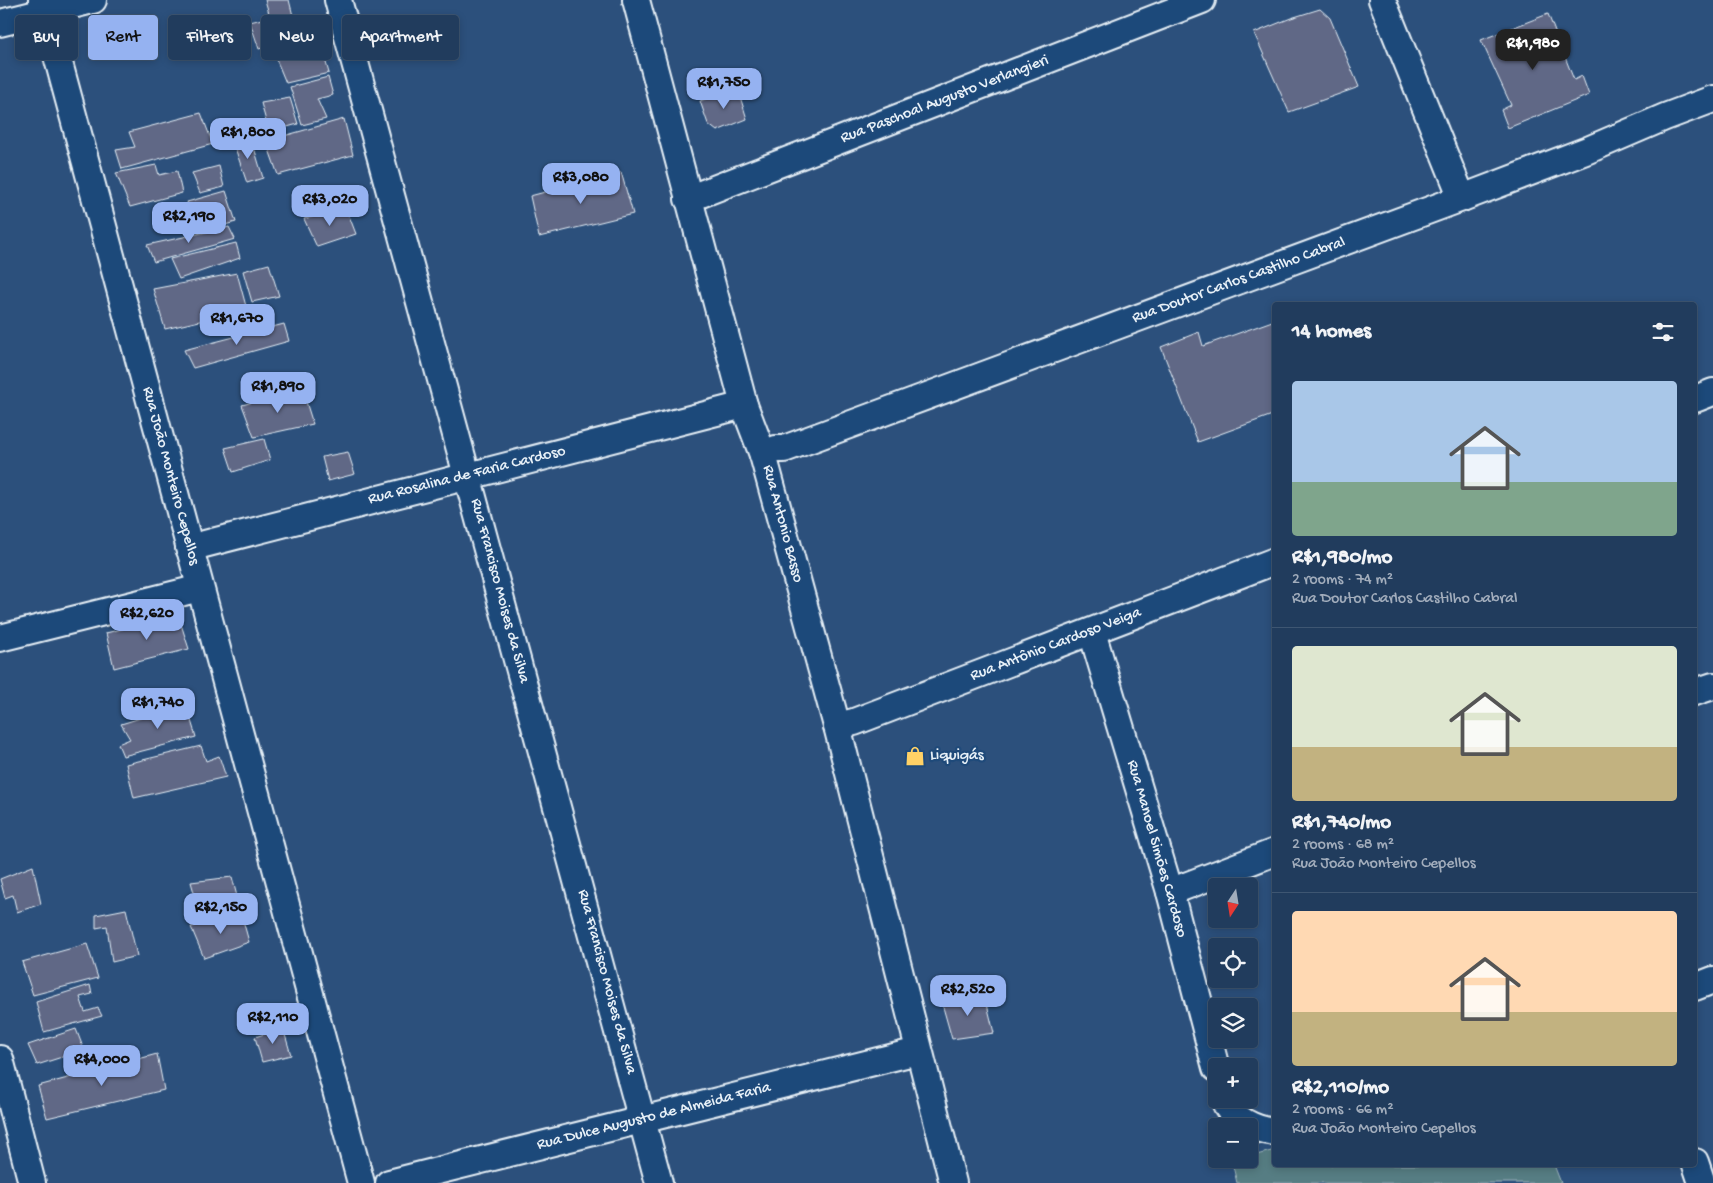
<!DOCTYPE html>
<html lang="en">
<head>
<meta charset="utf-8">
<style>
  :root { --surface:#213c5d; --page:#294363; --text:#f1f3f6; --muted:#a2adbc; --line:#3e5672; --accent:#95b2f1 }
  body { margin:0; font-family:"Gochi Hand",sans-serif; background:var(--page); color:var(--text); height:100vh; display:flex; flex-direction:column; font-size:19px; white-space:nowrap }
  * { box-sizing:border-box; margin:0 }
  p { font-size:16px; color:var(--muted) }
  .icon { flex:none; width:28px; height:28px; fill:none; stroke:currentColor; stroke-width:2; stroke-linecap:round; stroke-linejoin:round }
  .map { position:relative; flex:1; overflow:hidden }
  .drawer { position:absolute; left:1272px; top:302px; width:425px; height:865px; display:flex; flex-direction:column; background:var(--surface); border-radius:5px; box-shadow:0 2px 8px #0003,0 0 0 1px var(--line) }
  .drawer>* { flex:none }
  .guide { position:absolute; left:15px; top:15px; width:475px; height:45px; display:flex; gap:10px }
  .needle { width:32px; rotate:192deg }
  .buttons { position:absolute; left:1208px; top:878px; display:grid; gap:10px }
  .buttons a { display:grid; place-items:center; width:50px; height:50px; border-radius:5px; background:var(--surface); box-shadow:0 2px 8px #0003,0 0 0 1px var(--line); font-size:25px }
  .price { position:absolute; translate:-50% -42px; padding:0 11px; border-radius:10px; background:var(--accent); color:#111; font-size:16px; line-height:32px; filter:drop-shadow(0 1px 2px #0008) }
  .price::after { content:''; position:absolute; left:50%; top:30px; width:15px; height:11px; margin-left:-8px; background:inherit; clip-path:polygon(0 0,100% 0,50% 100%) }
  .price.active { background:#222; color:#fff }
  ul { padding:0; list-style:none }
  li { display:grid; align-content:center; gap:10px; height:265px; padding:0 20px }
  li+li { border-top:1px solid var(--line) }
  li span { display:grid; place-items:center; height:155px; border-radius:5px; color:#555 }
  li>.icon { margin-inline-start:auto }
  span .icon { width:90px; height:90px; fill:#fffc; stroke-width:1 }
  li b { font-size:21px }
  h2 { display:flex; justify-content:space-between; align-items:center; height:60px; padding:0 20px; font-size:21px }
  .pill { padding:0 18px; border-radius:5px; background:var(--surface); box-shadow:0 2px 8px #0003,0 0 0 1px var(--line); font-size:18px; line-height:45px }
  .pill.active { background:var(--accent); color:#111 }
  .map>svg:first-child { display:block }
  .green { fill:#577d83; stroke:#a0b7be }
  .building { fill:#616886; stroke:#e8f1f8 }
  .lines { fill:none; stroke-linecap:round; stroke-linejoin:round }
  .street-casing { stroke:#e8f1f8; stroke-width:30 }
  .street { stroke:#1f4a7a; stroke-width:26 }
  .labels { text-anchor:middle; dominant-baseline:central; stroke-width:4.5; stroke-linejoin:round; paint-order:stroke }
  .street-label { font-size:16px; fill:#e8f1f8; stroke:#1f4a7a }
  .poi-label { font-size:16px; fill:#e8f1f8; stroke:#1f4a7a; text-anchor:start }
</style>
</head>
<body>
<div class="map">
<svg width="1713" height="1183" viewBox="0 0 1713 1183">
  <rect width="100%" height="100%" fill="#2c507c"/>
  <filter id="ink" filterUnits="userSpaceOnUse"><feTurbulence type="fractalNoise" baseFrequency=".02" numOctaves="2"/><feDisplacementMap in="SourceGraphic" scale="10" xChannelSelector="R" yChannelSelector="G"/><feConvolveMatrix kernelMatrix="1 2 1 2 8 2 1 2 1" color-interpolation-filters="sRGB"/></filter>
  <g filter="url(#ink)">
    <polygon class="green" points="1275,1150 1275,1165 1554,1165 1561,1183 1237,1183 1232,1162 1249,1159 1249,1157"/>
    <g class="building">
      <polygon points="265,0 289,0 298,36 259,49 250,22 270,17"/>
      <polygon points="1320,9 1330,18 1359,87 1289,112 1254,33 1291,18"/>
      <polygon points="1548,14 1574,80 1582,76 1589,95 1508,128 1501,110 1511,105 1481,40"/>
      <polygon points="301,41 306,53 322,49 329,73 286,83 272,49"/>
      <polygon points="328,77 333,95 317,99 326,119 302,125 290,87"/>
      <polygon points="737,87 747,119 717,131 708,124 700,101"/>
      <polygon points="290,98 298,124 269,132 261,103"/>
      <polygon points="201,113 213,144 122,169 116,150 135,147 129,132"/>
      <polygon points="344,119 353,155 278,175 266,141"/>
      <polygon points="251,137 263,178 247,183 233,142"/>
      <polygon points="156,165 159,175 177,171 182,193 130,207 116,173"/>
      <polygon points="219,166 224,187 200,193 192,173"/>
      <polygon points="621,172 633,214 539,237 530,196"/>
      <polygon points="226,191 236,222 198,232 187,202"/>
      <polygon points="346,208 356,234 317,247 304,219"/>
      <polygon points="229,227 235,239 154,262 147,245"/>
      <polygon points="236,243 240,258 179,279 170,259"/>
      <polygon points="269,264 279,296 252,302 243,271"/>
      <polygon points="237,273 247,310 165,329 153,289"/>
      <polygon points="1275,320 1275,414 1198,442 1161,347 1199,332 1203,346"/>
      <polygon points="284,324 289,341 193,368 184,350"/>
      <polygon points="302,389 313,424 254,437 242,405"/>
      <polygon points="264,439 270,460 233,472 225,448"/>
      <polygon points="348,452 355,474 328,481 322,457"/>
      <polygon points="178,615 189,649 114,668 106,633"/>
      <polygon points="186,704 196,737 123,756 118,744 130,739 121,724"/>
      <polygon points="201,746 206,761 219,756 226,777 134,798 126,764"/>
      <polygon points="33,866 41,904 17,912 13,895 5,898 0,879"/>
      <polygon points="232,877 240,908 201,917 191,882"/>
      <polygon points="126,909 137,956 112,962 107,926 96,928 96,915"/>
      <polygon points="241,913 249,942 204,958 191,927"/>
      <polygon points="87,944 98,978 33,995 22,962"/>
      <polygon points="90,985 92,994 80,997 85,1012 98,1008 102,1016 44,1032 36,1002"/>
      <polygon points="985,996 994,1033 952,1039 941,1000"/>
      <polygon points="283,1028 291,1055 262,1062 255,1037"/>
      <polygon points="76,1029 84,1050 37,1065 28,1045"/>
      <polygon points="157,1054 164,1090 47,1118 38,1086"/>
    </g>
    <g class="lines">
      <defs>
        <g id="street">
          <polyline points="42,0 361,1183"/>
          <polyline points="338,0 659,1183"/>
          <polyline points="636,0 744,405 763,455 837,726 953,1183"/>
          <polyline points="1382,0 1462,198"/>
          <polyline points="0,23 93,0"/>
          <polyline points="688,199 1202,0"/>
          <polyline points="1695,399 1713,392"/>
          <polyline points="763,455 776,449 784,449 1462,198 1588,150 1665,117 1713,99"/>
          <polyline points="189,548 744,405"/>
          <polyline points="1092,632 1170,892 1216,1068"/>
          <polyline points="0,638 200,588"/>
          <polyline points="1695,692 1713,686"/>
          <polyline points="837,726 854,722 1275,561"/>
          <polyline points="1170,892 1275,852"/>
          <polyline points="1695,987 1713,980"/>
          <polyline points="0,1059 32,1183"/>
          <path d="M 1224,1099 C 1230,1119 1256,1130 1275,1132"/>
          <polyline points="1695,1162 1702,1183"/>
          <polyline points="389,1183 918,1051"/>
        </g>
      </defs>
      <use href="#street" class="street-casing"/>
      <use href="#street" class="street"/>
    </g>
  </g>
  <defs>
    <symbol id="shop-bare" viewBox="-9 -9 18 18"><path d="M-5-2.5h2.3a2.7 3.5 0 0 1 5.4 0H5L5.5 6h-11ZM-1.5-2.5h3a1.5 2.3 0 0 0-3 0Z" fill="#ffd166" stroke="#1f4a7a" stroke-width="2.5" paint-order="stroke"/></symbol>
  </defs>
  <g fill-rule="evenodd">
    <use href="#shop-bare" x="901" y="742" width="28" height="28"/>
  </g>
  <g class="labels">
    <g class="street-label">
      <text transform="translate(945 100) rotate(-21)">Rua Paschoal Augusto Verlangieri</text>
      <text transform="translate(1239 281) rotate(-20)">Rua Doutor Carlos Castilho Cabral</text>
      <text transform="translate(170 476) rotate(75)">Rua João Monteiro Cepellos</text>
      <text transform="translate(467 476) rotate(-14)">Rua Rosalina de Faria Cardoso</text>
      <text transform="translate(782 524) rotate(75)">Rua Antonio Basso</text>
      <text transform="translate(499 591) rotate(75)">Rua Francisco Moises da Silva</text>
      <text transform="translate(1056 645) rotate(-21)">Rua Antônio Cardoso Veiga</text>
      <text transform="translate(1156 849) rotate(74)">Rua Manoel Simões Cardoso</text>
      <text transform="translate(606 982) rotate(75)">Rua Francisco Moises da Silva</text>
      <text transform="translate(654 1117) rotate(-14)">Rua Dulce Augusto de Almeida Faria</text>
    </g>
    <g class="poi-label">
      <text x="930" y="756">Liquigás</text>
    </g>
  </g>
</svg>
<div class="buttons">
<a><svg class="needle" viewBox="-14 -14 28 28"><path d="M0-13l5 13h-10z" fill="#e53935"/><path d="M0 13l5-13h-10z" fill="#a2adbc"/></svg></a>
<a><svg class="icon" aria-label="locate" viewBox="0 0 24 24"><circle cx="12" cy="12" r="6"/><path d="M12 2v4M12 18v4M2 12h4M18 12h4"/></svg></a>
<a><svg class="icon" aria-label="layers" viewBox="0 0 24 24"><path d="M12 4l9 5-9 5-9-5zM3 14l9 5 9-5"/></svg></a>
<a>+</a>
<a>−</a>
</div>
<b class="price active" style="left:1533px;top:71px">R$1,980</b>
<b class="price" style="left:724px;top:110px">R$1,750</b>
<b class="price" style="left:248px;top:160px">R$1,800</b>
<b class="price" style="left:581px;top:205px">R$3,080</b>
<b class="price" style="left:330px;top:227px">R$3,020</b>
<b class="price" style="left:189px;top:244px">R$2,190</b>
<b class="price" style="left:237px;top:346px">R$1,670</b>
<b class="price" style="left:278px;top:414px">R$1,890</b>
<b class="price" style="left:147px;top:641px">R$2,620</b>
<b class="price" style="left:158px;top:730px">R$1,740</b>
<b class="price" style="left:221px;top:935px">R$2,150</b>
<b class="price" style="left:968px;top:1017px">R$2,520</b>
<b class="price" style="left:273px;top:1045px">R$2,110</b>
<b class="price" style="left:102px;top:1087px">R$4,000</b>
<div class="guide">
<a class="pill">Buy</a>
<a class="pill active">Rent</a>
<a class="pill">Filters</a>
<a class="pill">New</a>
<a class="pill">Apartment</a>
</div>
<section class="drawer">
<h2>14 homes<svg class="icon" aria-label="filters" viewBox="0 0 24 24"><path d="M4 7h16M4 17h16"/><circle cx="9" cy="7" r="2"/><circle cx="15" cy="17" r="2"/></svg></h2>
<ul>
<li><span style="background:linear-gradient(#a9c7e8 65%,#7fa58c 0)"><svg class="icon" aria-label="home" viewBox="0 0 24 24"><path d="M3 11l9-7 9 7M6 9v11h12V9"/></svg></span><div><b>R$1,980/mo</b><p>2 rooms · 74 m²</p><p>Rua Doutor Carlos Castilho Cabral</p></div></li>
<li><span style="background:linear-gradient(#dfe7d0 65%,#c2b280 0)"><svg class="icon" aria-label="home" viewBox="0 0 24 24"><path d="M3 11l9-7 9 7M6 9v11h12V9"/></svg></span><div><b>R$1,740/mo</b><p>2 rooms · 68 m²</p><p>Rua João Monteiro Cepellos</p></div></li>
<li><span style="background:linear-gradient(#ffd9b3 65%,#c2b280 0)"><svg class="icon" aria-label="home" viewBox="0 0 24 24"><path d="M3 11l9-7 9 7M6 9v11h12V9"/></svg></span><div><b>R$2,110/mo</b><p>2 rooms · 66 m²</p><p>Rua João Monteiro Cepellos</p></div></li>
</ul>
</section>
</div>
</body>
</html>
